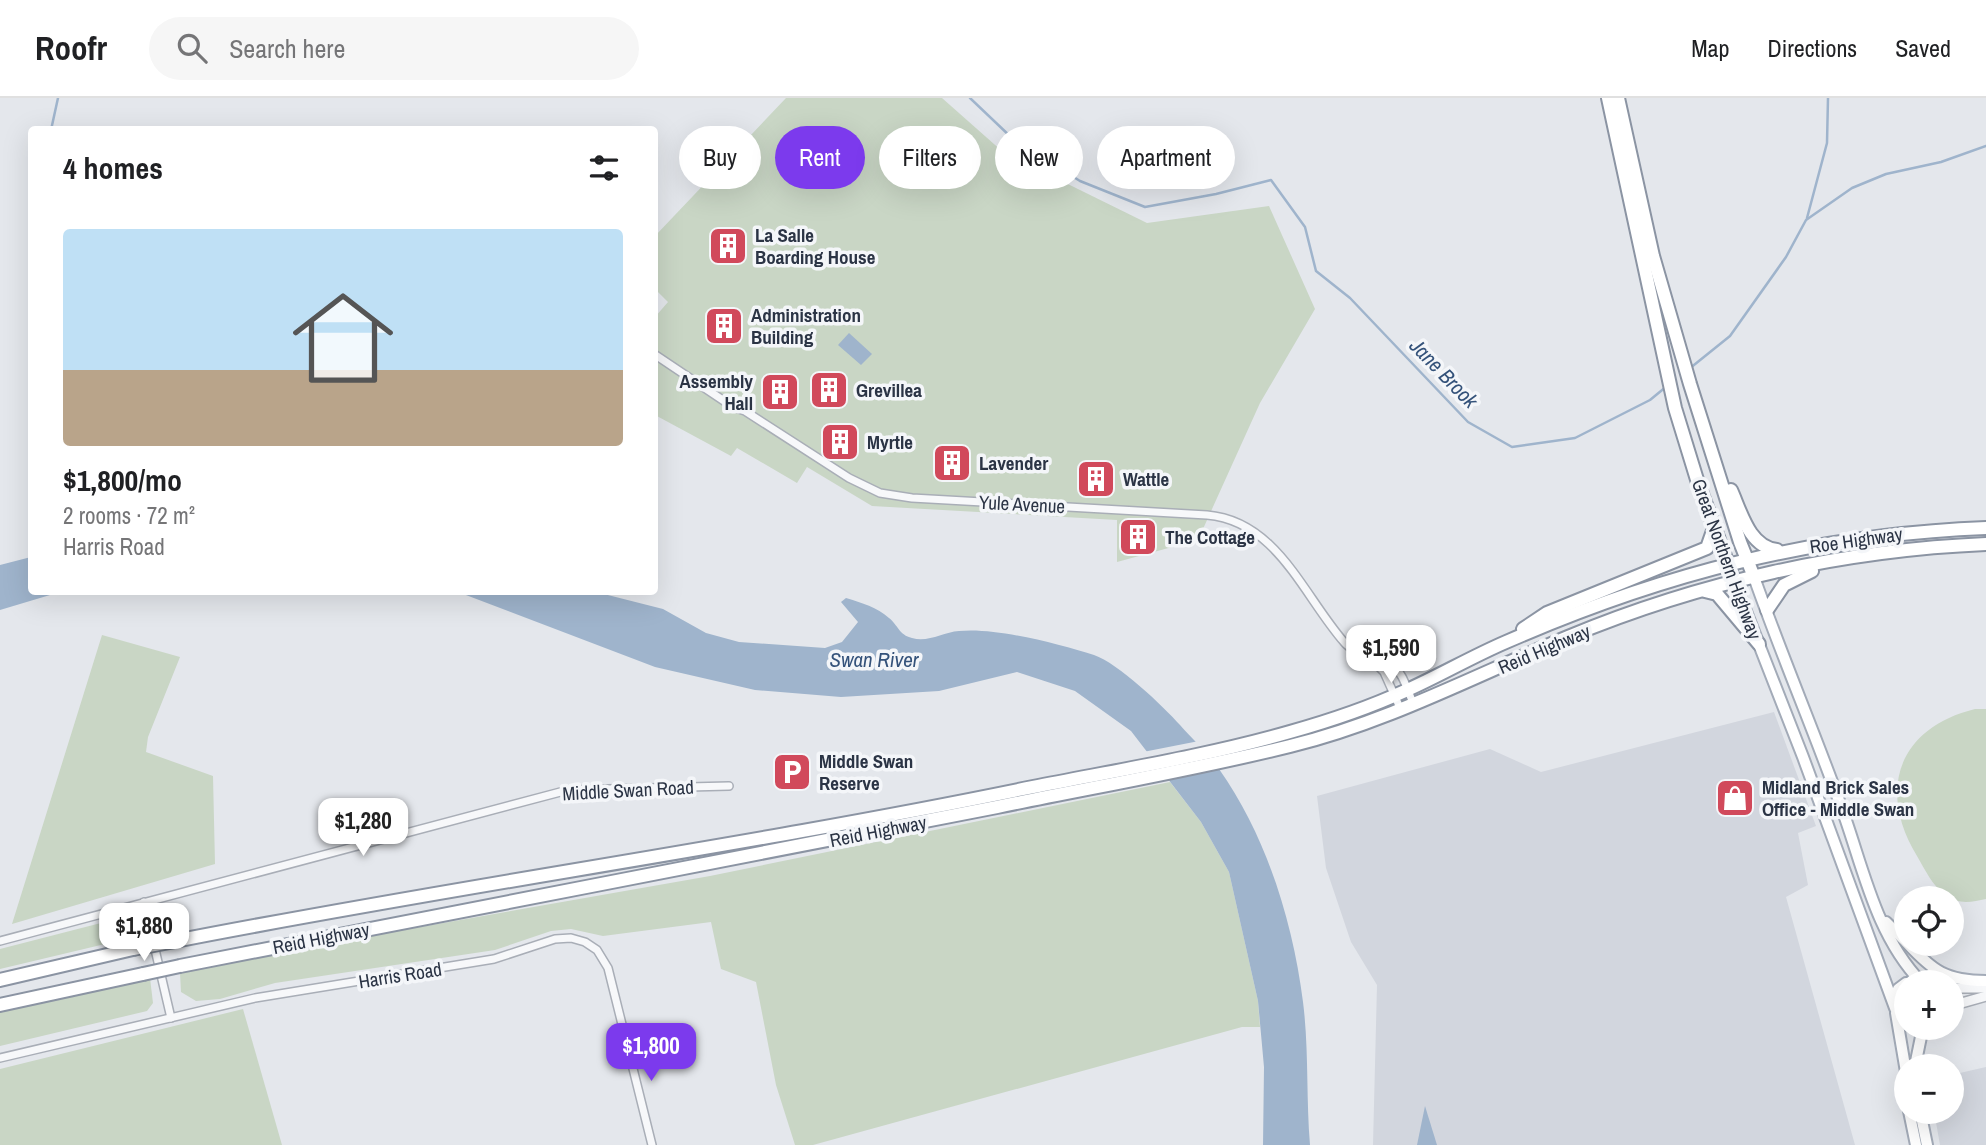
<!DOCTYPE html>
<html lang="en">
<head>
<meta charset="utf-8">
<style>
  :root { --surface:#fff; --page:#f6f6f6; --text:#202124; --muted:#757577; --line:#e0e0e0; --accent:#7c3aed }
  body { margin:0; font-family:"Archivo Narrow",sans-serif; background:var(--page); color:var(--text); height:100vh; display:flex; flex-direction:column; font-size:26px; white-space:nowrap }
  * { box-sizing:border-box; margin:0 }
  p { font-size:23px; color:var(--muted) }
  .icon { flex:none; width:38px; height:38px; fill:none; stroke:currentColor; stroke-width:2; stroke-linecap:round; stroke-linejoin:round }
  .map { position:relative; flex:1; overflow:hidden }
  .side { position:absolute; left:28px; top:28px; width:630px; height:469px; display:flex; flex-direction:column; background:var(--surface); border-radius:7px; box-shadow:0 7px 28px #0002 }
  .side>* { flex:none }
  .hud { position:absolute; left:679px; top:28px; width:665px; height:63px; display:flex; gap:14px }
  .buttons { position:absolute; left:1894px; top:788px; display:grid; gap:14px }
  .buttons a { display:grid; place-items:center; width:70px; height:70px; border-radius:50%; background:var(--surface); box-shadow:0 7px 28px #0002; font-size:35px }
  .price { position:absolute; translate:-50% -60px; padding:0 16px; border-radius:14px; background:#fff; color:#222; font-size:23px; line-height:46px; filter:drop-shadow(0 2px 4px #0008) }
  .price::after { content:''; position:absolute; left:50%; top:42px; width:21px; height:16px; margin-left:-10px; background:inherit; clip-path:polygon(0 0,100% 0,50% 100%) }
  .price.on { background:var(--accent); color:#fff }
  ul { padding:0; list-style:none }
  li { display:grid; align-content:center; gap:14px; height:371px; padding:0 35px }
  li+li { border-top:2px solid var(--line) }
  li span { display:grid; place-items:center; height:217px; border-radius:7px; color:#555 }
  li>.icon { margin-inline-start:auto }
  span .icon { width:126px; height:126px; fill:#fffc; stroke-width:1 }
  li b { font-size:30px }
  h2 { display:flex; justify-content:space-between; align-items:center; height:84px; padding:0 35px; font-size:30px }
  .chip { padding:0 24px; border-radius:32px; background:var(--surface); box-shadow:0 7px 28px #0002; font-size:24px; line-height:63px }
  .chip.on { background:var(--accent); color:#fff }
  header { display:flex; align-items:center; gap:42px; box-sizing:border-box; height:98px; padding:0 35px; background:var(--surface); border-bottom:2px solid var(--line) }
  header strong { font-size:33px }
  nav { display:flex; gap:38px; margin-inline-start:auto; font-size:24px }
  .search { width:490px; height:63px; background:var(--page); display:flex; align-items:center; gap:18px; box-sizing:border-box; padding:0 24px; border-radius:38px; color:var(--muted); font-size:26px }
  .map>svg:first-child { display:block }
  .built { fill:#d2d6de }
  .green { fill:#c9d6c5 }
  .water { fill:#9fb4cc }
  .pier { fill:#e4e7ec }
  .lines { fill:none; stroke-linecap:round; stroke-linejoin:round }
  .stream { stroke:#9fb4cc; stroke-width:2.5 }
  .minor-casing { stroke:#a9aeb7; stroke-width:10 }
  .tertiary-casing { stroke:#a9aeb7; stroke-width:12 }
  .primary-casing { stroke:#a3abb8; stroke-width:14 }
  .trunk-casing { stroke:#8b94a3; stroke-width:16 }
  .minor { stroke:#f7f8fa; stroke-width:7 }
  .tertiary { stroke:#f7f8fa; stroke-width:9 }
  .primary { stroke:#fff; stroke-width:10 }
  .trunk { stroke:#fff; stroke-width:12 }
  .trunk-bridge-casing { stroke:#8b94a3; stroke-width:16; stroke-linecap:butt }
  .trunk-bridge { stroke:#fff; stroke-width:12 }
  .labels { text-anchor:middle; dominant-baseline:central; stroke-width:7; stroke-linejoin:round; paint-order:stroke }
  .poi-label { font-size:19px; font-weight:bold; fill:#2b3445; stroke:#f4f6f9; text-anchor:start }
  .street-label { font-size:19px; fill:#2b3445; stroke:#f4f6f9 }
  .water-label { font-size:21px; font-style:italic; fill:#34527a; stroke:#f4f6f9 }
</style>
</head>
<body>
<header>
<strong>Roofr</strong>
<div class="search"><svg class="icon" aria-label="search" viewBox="0 0 24 24"><circle cx="10" cy="10" r="6"/><path d="M15 15l6 6"/></svg>Search here</div>
<nav><a>Map</a><a>Directions</a><a>Saved</a></nav>
</header>
<div class="map">
<svg width="1986" height="1047" viewBox="0 0 1986 1047">
  <rect width="100%" height="100%" fill="#e4e7ec"/>
  <g class="built">
    <polygon points="1774,614 1816,728 1798,735 1808,787 1786,799 1855,1047 1373,1047 1377,887 1351,844 1326,770 1317,698 1490,651 1541,674"/>
    <polygon points="1986,969 1986,1047 1940,1047 1934,1013 1951,1013 1951,977"/>
  </g>
  <g class="green">
    <polygon points="786,0 942,0 1003,54 1147,125 1269,108 1315,211 1260,305 1198,442 1117,464 1117,422 872,408 807,369 797,385 737,350 731,358 655,317 655,219 668,204 655,191 655,138"/>
    <polygon points="102,537 180,559 148,639 146,654 213,678 215,766 12,826"/>
    <path d="M 1975,611 L 1986,611 L 1986,801 C 1972,804 1958,807 1945,797 C 1933,788 1925,772 1917,758 C 1877,692 1898,630 1975,611 Z"/>
    <path d="M 1170,684 L 1201,724 L 1229,774 L 1258,903 L 1260,929 L 1242,929 L 813,1047 L 795,1047 L 776,987 L 756,884 L 721,871 L 711,824 L 603,838 L 571,831 L 551,833 L 495,852 L 275,885 L 220,901 L 196,903 L 181,894 L 180,875 C 233,860 286,853 340,847 L 341,843 L 710,778 Z"/>
    <polygon points="132,817 145,827 147,836 0,871 0,851"/>
    <polygon points="150,880 153,905 147,913 0,948 0,913"/>
    <polygon points="243,911 282,1047 0,1047 0,971"/>
  </g>
  <g class="water">
    <polygon points="849,235 872,256 861,267 838,247"/>
    <polygon points="31,459 32,494 60,494 0,512 0,467"/>
    <path d="M 458,494 L 596,494 L 663,511 L 706,535 L 739,544 L 825,550 L 842,544 L 858,524 L 841,504 L 846,500 C 862,505 877,509 889,520 C 898,527 899,537 912,540 C 928,545 943,534 959,533 C 995,529 1059,546 1094,557 C 1118,565 1163,608 1180,627 C 1193,642 1208,655 1219,671 C 1266,737 1293,824 1303,904 C 1309,951 1306,999 1310,1047 L 1263,1047 L 1264,969 L 1258,903 L 1229,774 L 1201,724 L 1131,633 L 1075,593 L 1017,574 L 939,593 L 841,599 L 755,592 L 655,569 Z"/>
    <polygon points="1425,1008 1437,1047 1417,1047"/>
  </g>
  <polygon class="pier" points="1199,643 1222,670 1164,682 1143,654"/>
  <g class="lines">
    <g class="stream">
      <polyline points="970,0 1013,41 1080,83 1145,109 1216,96 1271,82 1305,129 1316,173 1350,200 1468,324 1512,349 1575,340 1650,302 1667,288"/>
      <polyline points="51,32 58,0"/>
      <polyline points="32,101 32,104"/>
      <polyline points="1807,120 1827,45 1828,0"/>
      <polyline points="1689,271 1730,238 1786,159 1806,122 1852,90 1886,76 1941,64 1986,48"/>
    </g>
    <defs>
      <g id="minor">
        <path d="M 654,256 L 733,309 L 745,313 L 849,380 L 880,395 L 912,400 L 1207,417 C 1277,423 1303,497 1344,544 C 1357,560 1378,552 1392,565 C 1404,577 1407,592 1414,607"/>
        <polyline points="1368,558 1384,574 1401,612"/>
        <polyline points="144,804 171,920"/>
        <polyline points="0,843 568,692 729,688"/>
        <polyline points="0,960 255,900 494,861 555,841 571,840 585,844 597,852 608,870 652,1047"/>
      </g>
      <g id="tertiary">
        <polyline points="1951,890 1986,890"/>
        <polyline points="1951,908 1986,898"/>
      </g>
      <g id="primary">
        <path d="M 1754,479 C 1780,553 1811,626 1838,700 C 1862,762 1873,834 1921,884"/>
        <polyline points="1735,485 1803,659 1895,910 1906,922"/>
        <polyline points="1886,824 1906,844"/>
        <path d="M 1907,845 C 1933,873 1946,883 1986,883"/>
        <polyline points="1894,905 1898,891 1906,885"/>
        <polyline points="1896,915 1906,974"/>
        <polyline points="1915,968 1923,929"/>
        <polyline points="1906,976 1906,991"/>
        <polyline points="1909,1013 1916,1047"/>
        <polyline points="1920,1013 1927,1047"/>
      </g>
      <g id="trunk">
        <polyline points="1608,0 1675,310 1698,385 1735,485"/>
        <polyline points="1618,0 1653,158 1690,286 1740,444 1754,479"/>
        <path d="M 1731,392 C 1741,414 1749,449 1777,452"/>
        <polyline points="1705,493 1717,496 1759,546"/>
        <polyline points="1767,512 1784,487 1812,473"/>
        <polyline points="1523,531 1547,515 1707,450 1714,430"/>
        <path d="M 175,843 C 460,787 748,748 1033,689 C 1119,672 1206,658 1290,634 C 1329,623 1368,610 1405,593 C 1439,578 1471,559 1506,544 C 1664,475 1813,437 1986,430"/>
        <path d="M 180,868 C 452,813 725,764 997,709 C 1094,689 1193,672 1290,648 C 1388,624 1476,577 1568,539 C 1700,484 1844,452 1986,446"/>
        <polyline points="0,882 133,851"/>
        <polyline points="0,907 143,876"/>
      </g>
    </defs>
    <use href="#minor" class="minor-casing"/>
    <use href="#tertiary" class="tertiary-casing"/>
    <use href="#primary" class="primary-casing"/>
    <use href="#trunk" class="trunk-casing"/>
    <use href="#minor" class="minor"/>
    <use href="#tertiary" class="tertiary"/>
    <use href="#primary" class="primary"/>
    <use href="#trunk" class="trunk"/>
    <defs>
      <g id="trunk-bridge">
        <polyline points="133,851 175,843"/>
        <polyline points="143,876 180,868"/>
      </g>
    </defs>
    <use href="#trunk-bridge" class="trunk-bridge-casing"/>
    <use href="#trunk-bridge" class="trunk-bridge"/>
  </g>
  <defs>
    <symbol id="building-square" viewBox="-11 -11 22 22"><rect x="-9" y="-9" width="18" height="18" rx="4" fill="#d1495b" stroke="#f4f6f9"/><path d="M-4-6H4V6H1V3H-1V6H-4ZM-2.5-4.3h1.7v1.8h-1.7ZM.8-4.3h1.7v1.8H.8ZM-2.5-1h1.7V.8h-1.7ZM.8-1h1.7V.8H.8Z" fill="#fff"/></symbol>
    <symbol id="parking-square" viewBox="-11 -11 22 22"><rect x="-9" y="-9" width="18" height="18" rx="4" fill="#d1495b" stroke="#f4f6f9"/><path d="M-3.5-5.5H1a3.5 3.5 0 0 1 0 7H-1V5.5H-3.5ZM-1-3.4V-.6H.8a1.4 1.4 0 0 0 0-2.8Z" fill="#fff"/></symbol>
    <symbol id="shop-square" viewBox="-11 -11 22 22"><rect x="-9" y="-9" width="18" height="18" rx="4" fill="#d1495b" stroke="#f4f6f9"/><path d="M-5-2.5h2.3a2.7 3.5 0 0 1 5.4 0H5L5.5 6h-11ZM-1.5-2.5h3a1.5 2.3 0 0 0-3 0Z" fill="#fff"/></symbol>
  </defs>
  <g fill-rule="evenodd">
    <use href="#building-square" x="706" y="126" width="44" height="44"/>
    <use href="#building-square" x="702" y="206" width="44" height="44"/>
    <use href="#building-square" x="807" y="270" width="44" height="44"/>
    <use href="#building-square" x="758" y="272" width="44" height="44"/>
    <use href="#building-square" x="818" y="322" width="44" height="44"/>
    <use href="#building-square" x="930" y="343" width="44" height="44"/>
    <use href="#building-square" x="1074" y="359" width="44" height="44"/>
    <use href="#building-square" x="1116" y="417" width="44" height="44"/>
    <use href="#parking-square" x="770" y="652" width="44" height="44"/>
    <use href="#shop-square" x="1713" y="678" width="44" height="44"/>
  </g>
  <g class="labels">
    <g class="poi-label">
      <text x="755" y="137">La Salle<tspan x="755" dy="22">Boarding House</tspan></text>
      <text x="751" y="217">Administration<tspan x="751" dy="22">Building</tspan></text>
      <text x="753" y="283" text-anchor="end">Assembly<tspan x="753" dy="22">Hall</tspan></text>
      <text x="856" y="292">Grevillea</text>
      <text x="867" y="344">Myrtle</text>
      <text x="979" y="365">Lavender</text>
      <text x="1123" y="381">Wattle</text>
      <text x="1165" y="439">The Cottage</text>
      <text x="819" y="663">Middle Swan<tspan x="819" dy="22">Reserve</tspan></text>
      <text x="1762" y="689">Midland Brick Sales<tspan x="1762" dy="22">Office - Middle Swan</tspan></text>
    </g>
    <g class="street-label">
      <text transform="translate(1022 406) rotate(3)">Yule Avenue</text>
      <text transform="translate(1856 442) rotate(-8)">Roe Highway</text>
      <text transform="translate(1727 461) rotate(70)">Great Northern Highway</text>
      <text transform="translate(1544 551) rotate(-23)">Reid Highway</text>
      <text transform="translate(628 692) rotate(-3)">Middle Swan Road</text>
      <text transform="translate(878 733) rotate(-11)">Reid Highway</text>
      <text transform="translate(321 840) rotate(-11)">Reid Highway</text>
      <text transform="translate(400 877) rotate(-9)">Harris Road</text>
    </g>
    <g class="water-label">
      <text transform="translate(1444 275) rotate(46)">Jane Brook</text>
      <text x="874" y="561">Swan River</text>
    </g>
  </g>
</svg>
<div class="buttons">
<a><svg class="icon" aria-label="locate" viewBox="0 0 24 24"><circle cx="12" cy="12" r="6"/><path d="M12 2v4M12 18v4M2 12h4M18 12h4"/></svg></a>
<a>+</a>
<a>−</a>
</div>
<b class="price" style="left:1391px;top:587px">$1,590</b>
<b class="price" style="left:363px;top:760px">$1,280</b>
<b class="price" style="left:144px;top:865px">$1,880</b>
<b class="price on" style="left:651px;top:985px">$1,800</b>
<div class="hud">
<a class="chip">Buy</a>
<a class="chip on">Rent</a>
<a class="chip">Filters</a>
<a class="chip">New</a>
<a class="chip">Apartment</a>
</div>
<section class="side">
<h2>4 homes<svg class="icon" aria-label="filters" viewBox="0 0 24 24"><path d="M4 7h16M4 17h16"/><circle cx="9" cy="7" r="2"/><circle cx="15" cy="17" r="2"/></svg></h2>
<ul>
<li><span style="background:linear-gradient(#bfe0f5 65%,#b9a48a 0)"><svg class="icon" aria-label="home" viewBox="0 0 24 24"><path d="M3 11l9-7 9 7M6 9v11h12V9"/></svg></span><div><b>$1,800/mo</b><p>2 rooms · 72 m²</p><p>Harris Road</p></div></li>
</ul>
</section>
</div>
</body>
</html>
